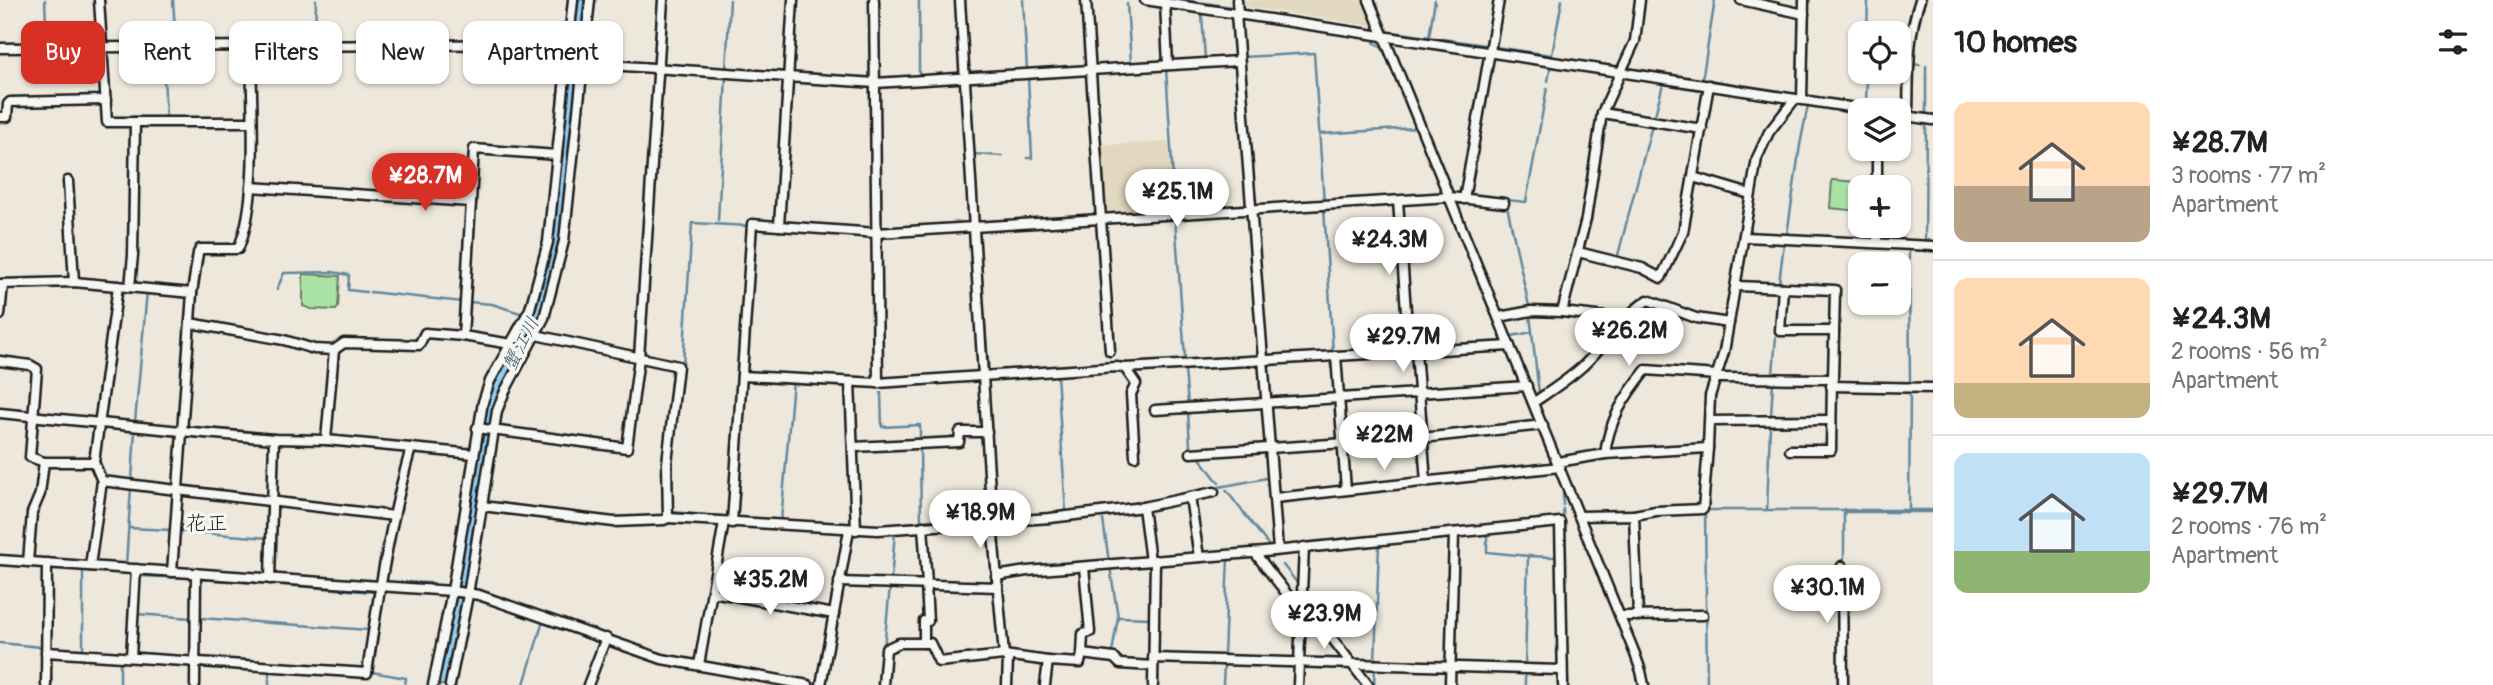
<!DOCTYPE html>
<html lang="en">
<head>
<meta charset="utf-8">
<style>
  :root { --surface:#fff; --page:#f6f6f6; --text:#222; --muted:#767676; --line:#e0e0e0; --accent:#d93025 }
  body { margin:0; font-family:Pangolin,"Klee One",sans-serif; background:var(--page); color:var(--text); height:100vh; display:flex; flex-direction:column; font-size:26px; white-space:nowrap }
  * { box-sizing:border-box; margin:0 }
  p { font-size:23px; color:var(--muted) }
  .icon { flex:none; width:38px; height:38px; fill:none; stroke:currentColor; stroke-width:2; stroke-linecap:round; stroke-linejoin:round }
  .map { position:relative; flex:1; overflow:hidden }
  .side { display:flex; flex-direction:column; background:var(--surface); width:560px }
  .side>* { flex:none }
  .banner { position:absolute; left:21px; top:21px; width:665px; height:63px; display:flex; gap:14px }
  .controls { position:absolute; left:1848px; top:21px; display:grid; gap:14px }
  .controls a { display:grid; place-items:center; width:63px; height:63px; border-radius:14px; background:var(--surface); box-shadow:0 2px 5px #0004; font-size:35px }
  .price { position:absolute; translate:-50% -60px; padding:0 16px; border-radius:24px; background:#fff; color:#222; font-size:23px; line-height:46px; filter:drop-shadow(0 2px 4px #0008) }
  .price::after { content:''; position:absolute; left:50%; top:42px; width:21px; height:16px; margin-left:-10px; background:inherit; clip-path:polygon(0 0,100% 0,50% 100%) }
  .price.on { background:var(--accent); color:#fff }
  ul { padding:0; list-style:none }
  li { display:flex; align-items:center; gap:21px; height:175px; padding:0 21px }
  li+li { border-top:2px solid var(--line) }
  li span { display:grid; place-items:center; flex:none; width:196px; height:140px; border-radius:14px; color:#555 }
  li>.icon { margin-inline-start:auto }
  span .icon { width:84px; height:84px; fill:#fffc; stroke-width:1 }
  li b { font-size:30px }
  h2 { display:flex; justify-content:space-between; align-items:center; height:84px; padding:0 21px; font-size:30px }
  .tag { padding:0 24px; border-radius:14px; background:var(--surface); box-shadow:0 2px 5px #0004; font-size:24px; line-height:63px }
  .tag.on { background:var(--accent); color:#fff }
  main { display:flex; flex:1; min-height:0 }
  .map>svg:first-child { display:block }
  .built { fill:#e2d8c0 }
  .green { fill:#aae2a6; stroke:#637f61; stroke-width:2 }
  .water { fill:#92cff3; stroke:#63879d; stroke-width:2 }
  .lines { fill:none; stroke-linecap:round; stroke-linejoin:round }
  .stream { stroke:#63879d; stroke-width:2.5 }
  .minor-casing { stroke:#1c1c1c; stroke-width:13 }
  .minor { stroke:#f6f6f2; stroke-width:8 }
  .labels { text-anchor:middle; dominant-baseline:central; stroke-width:6; stroke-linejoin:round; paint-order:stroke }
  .water-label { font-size:19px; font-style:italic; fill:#455b67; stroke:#f6f6f2 }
  .quarter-label { font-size:21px; fill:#1c1c1c; stroke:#f6f6f2 }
</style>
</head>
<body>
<main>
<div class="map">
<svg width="1933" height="685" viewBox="0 0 1933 685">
  <rect width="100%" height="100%" fill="#ede8db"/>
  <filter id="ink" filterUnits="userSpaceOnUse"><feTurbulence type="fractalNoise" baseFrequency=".0143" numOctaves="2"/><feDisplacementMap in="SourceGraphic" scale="14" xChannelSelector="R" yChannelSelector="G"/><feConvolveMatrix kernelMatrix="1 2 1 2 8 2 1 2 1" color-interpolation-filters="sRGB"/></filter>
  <g filter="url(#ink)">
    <g class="built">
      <polygon points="1241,0 1366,0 1376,23 1372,26 1241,6"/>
      <polygon points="1169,142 1174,212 1107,216 1105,214 1101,145"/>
    </g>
    <g class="green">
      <polygon points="1832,180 1874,183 1874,187 1860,187 1860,211 1830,208"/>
      <polygon points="303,274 340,276 338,307 336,310 311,309 303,306"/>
    </g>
    <polygon class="water" points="575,0 586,0 561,242 540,317 503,390 467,591 447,685 437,685 456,595 486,407 494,385 533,315 553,243"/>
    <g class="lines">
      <g class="stream">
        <polyline points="45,0 47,45"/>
        <polyline points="173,0 176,45"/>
        <polyline points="919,0 919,76"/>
        <polyline points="1023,0 1027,70"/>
        <polyline points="1184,0 1232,7"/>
        <polyline points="1127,4 1131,63 1163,61"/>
        <polyline points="1202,15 1205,59"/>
        <polyline points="1241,22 1243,57 1314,53 1324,203"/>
        <polyline points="1393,32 1485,45"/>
        <polyline points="1867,33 1868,0"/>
        <polyline points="1916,36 1914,64 1920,65"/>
        <polyline points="1429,37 1435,0"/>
        <polyline points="315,42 316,0"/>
        <polyline points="1374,42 1383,49 1409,111"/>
        <polyline points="1495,47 1552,55 1562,0"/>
        <polyline points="163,52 166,118"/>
        <polyline points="590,61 588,61 595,0"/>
        <polyline points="1173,61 1208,59"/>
        <polyline points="1926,66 1926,114 1933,115"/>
        <polyline points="1166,68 1175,212"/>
        <polyline points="726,70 730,0"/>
        <polyline points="1548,81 1551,65"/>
        <polyline points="1702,81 1715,0"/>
        <polyline points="1763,89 1794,94"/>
        <polyline points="1807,96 1842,102"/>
        <polyline points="1863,105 1866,106 1867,72"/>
        <polyline points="879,113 880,86"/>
        <polyline points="1412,118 1444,195"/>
        <polyline points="1654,119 1663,84 1701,90"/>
        <polyline points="1319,134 1416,128"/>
        <polyline points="974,154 1002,156"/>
        <polyline points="1027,158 1032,158 1028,77"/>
        <polyline points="1507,200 1526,202 1547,88"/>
        <polyline points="1507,206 1529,306"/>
        <polyline points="1324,208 1333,353"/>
        <polyline points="977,210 978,224"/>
        <polyline points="1175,218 1185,358"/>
        <polyline points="718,220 726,77"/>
        <polyline points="978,230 982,281"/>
        <polyline points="1787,235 1800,145 1808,105"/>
        <polyline points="1925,243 1926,124"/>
        <polyline points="755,244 756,230"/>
        <polyline points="1909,250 1910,385 1912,385"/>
        <polyline points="1617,259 1652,125"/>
        <polyline points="1475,270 1504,344"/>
        <polyline points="1779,283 1784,243"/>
        <polyline points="277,289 284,273 333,272 349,275 348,290 366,292"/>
        <polyline points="370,292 463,302"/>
        <polyline points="468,302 492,304 520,313"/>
        <polyline points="983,304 989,372"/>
        <polyline points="1778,310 1778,293"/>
        <polyline points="1530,315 1539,393"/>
        <polyline points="1546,315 1564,317"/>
        <polyline points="1512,336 1532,332"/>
        <polyline points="1185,370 1188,405"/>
        <polyline points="1057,374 1066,513"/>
        <polyline points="1773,374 1776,336"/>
        <polyline points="679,387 683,365 692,223 749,226"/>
        <polyline points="881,393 882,427 920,425 920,439"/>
        <polyline points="1188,413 1190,445 1193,449"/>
        <polyline points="1771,416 1773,382"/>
        <polyline points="135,422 147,291 149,292"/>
        <polyline points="1337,423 1338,440"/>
        <polyline points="920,446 921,521"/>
        <polyline points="1339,449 1341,482"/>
        <polyline points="1199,457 1219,483"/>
        <polyline points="671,459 672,512 728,517"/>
        <polyline points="1547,473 1556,472 1560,482"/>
        <polyline points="1521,475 1542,473"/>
        <polyline points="1492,478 1513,476"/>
        <polyline points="132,481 135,429"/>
        <polyline points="1219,487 1267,478"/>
        <polyline points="1563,489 1563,505"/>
        <polyline points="1226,490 1270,547 1265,548"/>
        <polyline points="1109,507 1142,503 1204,489"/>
        <polyline points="1563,509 1564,523"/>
        <polyline points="1844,509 1844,565"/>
        <polyline points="1767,510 1770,426"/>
        <polyline points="1909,510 1910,393"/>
        <polyline points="1845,512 1933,512"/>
        <polyline points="1103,520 1109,562"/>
        <polyline points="781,521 793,381"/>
        <polyline points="885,526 929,520 980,519"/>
        <polyline points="129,528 171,530"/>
        <polyline points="178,531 268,538"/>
        <polyline points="1487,533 1487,552 1528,556 1525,666"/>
        <polyline points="1564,547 1567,653"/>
        <polyline points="1238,550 1253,549"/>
        <polyline points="0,556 15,557"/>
        <polyline points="1528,556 1555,557"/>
        <polyline points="31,558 41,559"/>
        <polyline points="48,559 88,562"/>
        <polyline points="94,562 139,565"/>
        <polyline points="126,565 131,487"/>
        <polyline points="1283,565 1298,584"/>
        <polyline points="1110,567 1118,617 1112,653"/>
        <polyline points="83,569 83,651"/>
        <polyline points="138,576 191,578"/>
        <polyline points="202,579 374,592 369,633"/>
        <polyline points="891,581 895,532"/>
        <polyline points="377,582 381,559"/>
        <polyline points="384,582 434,583"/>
        <polyline points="136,614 191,618"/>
        <polyline points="1120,617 1151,618"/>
        <polyline points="200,618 369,630"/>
        <polyline points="0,643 41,647"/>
        <polyline points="884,649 890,586"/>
        <polyline points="134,652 182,657"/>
        <polyline points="1224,656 1228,557"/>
        <polyline points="1567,659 1568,685"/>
        <polyline points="1375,662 1379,543"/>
        <polyline points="1148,669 1149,683"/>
        <polyline points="372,672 406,678 405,685"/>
        <polyline points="524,684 543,621"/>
        <polyline points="120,685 120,661"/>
        <polyline points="269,685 269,673"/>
        <polyline points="1223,685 1224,663"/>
        <polyline points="1374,685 1375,667"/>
        <polyline points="1525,685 1525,672"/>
        <polyline points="1707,685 1705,510 1933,510"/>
      </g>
      <defs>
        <g id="minor">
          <polyline points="99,0 107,122 251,122"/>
          <polyline points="590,0 564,241 544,318 505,391 497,411 482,506 614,522 664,520 668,518"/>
          <polyline points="874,0 878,383"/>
          <polyline points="960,0 992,523 1004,655 1008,659 1007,685"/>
          <polyline points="1086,0 1110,351"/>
          <polyline points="1145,0 1869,110"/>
          <polyline points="1237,0 1238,14"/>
          <polyline points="1369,0 1635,654 1641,671 1644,685"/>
          <polyline points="1741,0 1804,14"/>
          <polyline points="1165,3 1168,65"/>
          <polyline points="1236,14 1278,550"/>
          <polyline points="0,48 555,44 567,55"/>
          <polyline points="565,62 875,83 1238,61"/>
          <polyline points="1802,100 1804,0"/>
          <polyline points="1602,113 1702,129"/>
          <polyline points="1899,115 1933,120"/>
          <path d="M 1908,116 C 1909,78 1907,36 1920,0"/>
          <polyline points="0,117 7,117 8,104 10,102 106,100"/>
          <polyline points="1693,177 1750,194"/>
          <polyline points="68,181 74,282"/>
          <polyline points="251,187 471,202 474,149 557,155"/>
          <polyline points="1877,187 1877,149"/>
          <polyline points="1464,199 1499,0"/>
          <polyline points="1398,201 1409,352"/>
          <polyline points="779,226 793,0"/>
          <polyline points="1744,237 1933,246"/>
          <polyline points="1877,243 1877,226"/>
          <polyline points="1578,252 1642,268 1661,278 1683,232 1709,85"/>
          <polyline points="0,284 74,282 192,293"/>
          <polyline points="130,287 133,255 135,122"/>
          <polyline points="1783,288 1780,331 1834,331"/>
          <polyline points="1562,312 1586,219 1602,113 1635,41 1640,0"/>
          <polyline points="0,315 3,284"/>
          <polyline points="1499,317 1531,311 1562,312 1623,319"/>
          <polyline points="190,323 284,340 314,349 334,350 344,343 419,345 425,333 463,336 511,344"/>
          <polyline points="536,335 678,366 667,463 668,518 878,530 1050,518 1143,507 1214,492"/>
          <polyline points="463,336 471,202"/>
          <polyline points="1416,351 1426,482"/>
          <polyline points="1336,356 1346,490"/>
          <polyline points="0,361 30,365 37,369 30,457 44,462 94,462"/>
          <polyline points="1125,368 1136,384 1131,394 1135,456"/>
          <polyline points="742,376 878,383 1116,367 1125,368 1510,346"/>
          <polyline points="1716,378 1833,379 1835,290 1736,286"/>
          <polyline points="850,382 856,530"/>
          <polyline points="1831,386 1933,388"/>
          <path d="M 1534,402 C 1552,390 1571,378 1586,363 C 1608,341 1622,317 1648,300 L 1696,318 L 1729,323"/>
          <polyline points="1155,410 1527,386"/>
          <polyline points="0,413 181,431 274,439 326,440 474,454"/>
          <polyline points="1710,421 1830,420"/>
          <polyline points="477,428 627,448 639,358 663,0"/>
          <polyline points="326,440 334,350"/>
          <polyline points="853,447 959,442 960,432 987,432"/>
          <polyline points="1790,450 1831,450 1832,379"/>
          <polyline points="1191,453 1422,438 1543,425"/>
          <path d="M 1605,454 C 1609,420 1625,396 1646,370 L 1717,375"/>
          <polyline points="1558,462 1605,454 1708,448 1710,396 1724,352 1757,158 1769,132 1795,99"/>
          <polyline points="102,481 394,516"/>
          <polyline points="1190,497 1199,557"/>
          <polyline points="1275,498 1560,467"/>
          <polyline points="1143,507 1150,561"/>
          <polyline points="1634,515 1656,511 1703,509 1708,448"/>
          <polyline points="1579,516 1634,515 1638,616"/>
          <polyline points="732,523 752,224 877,233 1450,197 1504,203"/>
          <polyline points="923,526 927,584"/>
          <polyline points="1255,553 1301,612"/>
          <polyline points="0,560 452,591 479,595 662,659 808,685"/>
          <polyline points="28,562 32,513 40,494 44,462"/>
          <polyline points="90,566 102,481 94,462 118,286"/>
          <polyline points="1842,566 1843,685"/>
          <path d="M 172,572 L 192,293 L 198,253 L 200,249 L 238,249 C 260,201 251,102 251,48"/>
          <polyline points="996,576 1027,571 1264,552 1560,522 1563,685"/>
          <polyline points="270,579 274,439"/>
          <polyline points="839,582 998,587"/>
          <polyline points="712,592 834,614"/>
          <polyline points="1302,599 1368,685"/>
          <polyline points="1620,616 1703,615"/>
          <polyline points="924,643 924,621 928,621 926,584"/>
          <path d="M 46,652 L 367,673 C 378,597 390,522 411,448"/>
          <polyline points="1082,654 1083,634 1090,632 1084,567"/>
          <polyline points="131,657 136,569"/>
          <polyline points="1153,658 1562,670"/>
          <polyline points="699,665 724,522"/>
          <polyline points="46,685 47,563"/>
          <polyline points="195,685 196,573"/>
          <polyline points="433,685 452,591 483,402 490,381 530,309 548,242 573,0"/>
          <polyline points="450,685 468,595 482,506"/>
          <polyline points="588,685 606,638"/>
          <polyline points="821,685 849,530"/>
          <polyline points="883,685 886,649 899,643 930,643 939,662 1004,655 1048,661 1080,663 1082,654 1114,658 1120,664 1153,666"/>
          <polyline points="1045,685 1048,661"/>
          <polyline points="1153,685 1155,560"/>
          <polyline points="1298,685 1304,547"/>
          <polyline points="1450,685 1454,533"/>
        </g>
      </defs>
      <use href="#minor" class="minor-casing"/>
      <use href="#minor" class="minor"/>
    </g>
  </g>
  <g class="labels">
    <g class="water-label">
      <text transform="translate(521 344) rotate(-63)">蟹江川</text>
    </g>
    <g class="quarter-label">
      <text x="206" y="523">花正</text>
    </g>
  </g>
</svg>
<div class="controls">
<a><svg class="icon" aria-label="locate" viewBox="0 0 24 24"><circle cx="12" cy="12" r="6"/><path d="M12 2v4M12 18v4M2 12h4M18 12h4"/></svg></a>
<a><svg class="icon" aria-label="layers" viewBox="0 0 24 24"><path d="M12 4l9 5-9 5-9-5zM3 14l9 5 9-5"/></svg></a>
<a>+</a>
<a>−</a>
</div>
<b class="price on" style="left:425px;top:213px">¥28.7M</b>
<b class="price" style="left:1177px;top:229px">¥25.1M</b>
<b class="price" style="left:1389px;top:277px">¥24.3M</b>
<b class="price" style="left:1629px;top:368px">¥26.2M</b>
<b class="price" style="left:1403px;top:374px">¥29.7M</b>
<b class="price" style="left:1384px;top:472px">¥22M</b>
<b class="price" style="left:980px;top:550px">¥18.9M</b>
<b class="price" style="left:770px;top:617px">¥35.2M</b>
<b class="price" style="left:1827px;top:625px">¥30.1M</b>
<b class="price" style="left:1324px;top:651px">¥23.9M</b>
<div class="banner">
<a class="tag on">Buy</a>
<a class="tag">Rent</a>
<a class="tag">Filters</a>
<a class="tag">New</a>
<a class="tag">Apartment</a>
</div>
</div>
<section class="side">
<h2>10 homes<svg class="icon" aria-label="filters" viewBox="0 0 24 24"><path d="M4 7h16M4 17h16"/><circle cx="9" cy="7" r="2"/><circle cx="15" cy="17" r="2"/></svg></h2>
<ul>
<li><span style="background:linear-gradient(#ffd9b3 60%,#b9a48a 0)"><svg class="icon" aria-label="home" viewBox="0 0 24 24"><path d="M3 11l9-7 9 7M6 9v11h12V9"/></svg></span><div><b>¥28.7M</b><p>3 rooms · 77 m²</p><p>Apartment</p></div></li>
<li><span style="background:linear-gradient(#ffd9b3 75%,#c2b280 0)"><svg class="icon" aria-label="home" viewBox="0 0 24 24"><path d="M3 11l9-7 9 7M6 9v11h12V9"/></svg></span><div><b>¥24.3M</b><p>2 rooms · 56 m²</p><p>Apartment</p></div></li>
<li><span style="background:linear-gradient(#bfe0f5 70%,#8fb573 0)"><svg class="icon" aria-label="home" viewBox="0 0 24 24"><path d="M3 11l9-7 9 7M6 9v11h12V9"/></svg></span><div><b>¥29.7M</b><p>2 rooms · 76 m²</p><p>Apartment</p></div></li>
</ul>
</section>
</main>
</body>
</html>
